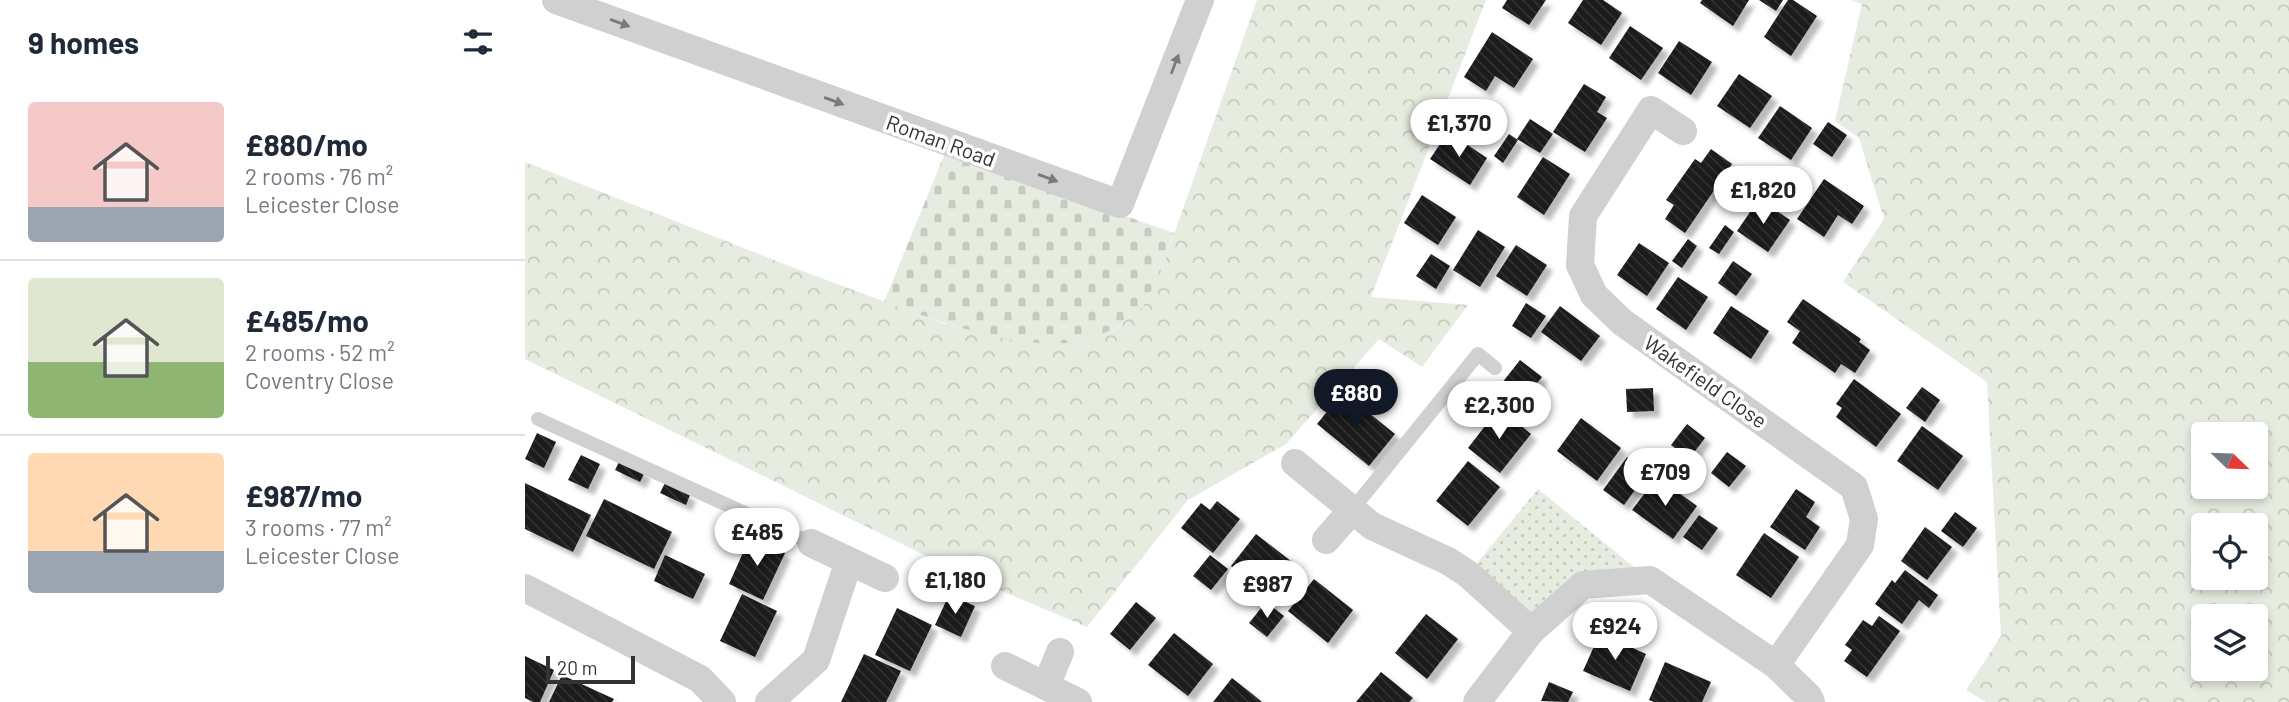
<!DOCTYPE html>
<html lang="en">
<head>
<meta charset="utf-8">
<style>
  :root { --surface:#fff; --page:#f2f2f3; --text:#1f2937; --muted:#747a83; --line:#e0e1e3; --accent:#111827 }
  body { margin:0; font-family:Barlow,sans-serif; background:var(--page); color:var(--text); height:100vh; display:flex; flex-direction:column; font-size:26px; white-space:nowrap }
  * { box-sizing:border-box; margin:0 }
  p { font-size:23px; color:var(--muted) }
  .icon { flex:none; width:38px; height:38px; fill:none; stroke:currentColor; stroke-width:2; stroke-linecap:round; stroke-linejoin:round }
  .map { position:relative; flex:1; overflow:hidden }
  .details { display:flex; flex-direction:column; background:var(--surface); width:525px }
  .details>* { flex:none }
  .needle { width:46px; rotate:113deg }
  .buttons { position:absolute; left:1666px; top:422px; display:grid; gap:14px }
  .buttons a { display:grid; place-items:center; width:77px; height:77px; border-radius:7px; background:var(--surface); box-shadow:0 4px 10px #0003; font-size:35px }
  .scale { position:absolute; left:21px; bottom:18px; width:89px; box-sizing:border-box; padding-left:7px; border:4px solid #333; border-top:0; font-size:19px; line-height:24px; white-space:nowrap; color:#333; -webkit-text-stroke:5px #fff; paint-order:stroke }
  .price { position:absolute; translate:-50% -60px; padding:0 16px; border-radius:24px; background:#fff; color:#222; font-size:23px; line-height:46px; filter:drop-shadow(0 2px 4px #0008) }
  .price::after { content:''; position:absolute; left:50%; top:42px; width:21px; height:16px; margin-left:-10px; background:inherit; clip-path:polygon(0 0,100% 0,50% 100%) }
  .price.active { background:var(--accent); color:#fff }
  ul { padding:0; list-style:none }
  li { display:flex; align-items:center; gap:21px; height:175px; padding:0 28px }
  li+li { border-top:2px solid var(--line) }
  li span { display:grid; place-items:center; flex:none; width:196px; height:140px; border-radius:7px; color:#555 }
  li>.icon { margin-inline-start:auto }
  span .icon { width:84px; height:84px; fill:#fffc; stroke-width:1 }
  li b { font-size:30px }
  h2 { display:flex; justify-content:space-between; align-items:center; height:84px; padding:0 28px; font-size:30px }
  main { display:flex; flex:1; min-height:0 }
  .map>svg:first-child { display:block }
  .grass { fill:url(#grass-dots) }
  .cemetery { fill:url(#cemetery-stones) }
  .park { fill:url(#park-crowns); fill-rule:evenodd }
  .building { fill:url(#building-back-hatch); filter:url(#shadow) }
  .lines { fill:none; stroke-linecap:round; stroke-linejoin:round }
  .service { stroke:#d0d0d0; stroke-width:14 }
  .minor { stroke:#d0d0d0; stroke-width:28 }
  .oneway { fill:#7a7a7a }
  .labels { text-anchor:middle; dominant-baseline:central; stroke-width:7; stroke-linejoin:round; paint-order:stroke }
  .street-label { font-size:21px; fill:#333; stroke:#fff }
</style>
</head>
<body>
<main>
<section class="details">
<h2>9 homes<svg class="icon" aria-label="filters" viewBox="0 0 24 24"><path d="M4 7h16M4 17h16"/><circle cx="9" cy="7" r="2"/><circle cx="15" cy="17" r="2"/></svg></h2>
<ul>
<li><span style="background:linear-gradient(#f6c9c9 75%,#9aa5b1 0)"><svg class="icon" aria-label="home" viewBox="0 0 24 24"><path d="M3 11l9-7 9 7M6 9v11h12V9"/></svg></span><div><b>£880/mo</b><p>2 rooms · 76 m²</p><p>Leicester Close</p></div></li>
<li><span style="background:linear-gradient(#dfe7d0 60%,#8fb573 0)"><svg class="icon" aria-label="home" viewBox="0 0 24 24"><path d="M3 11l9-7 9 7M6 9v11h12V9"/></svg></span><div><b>£485/mo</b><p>2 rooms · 52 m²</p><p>Coventry Close</p></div></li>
<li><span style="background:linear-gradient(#ffd9b3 70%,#9aa5b1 0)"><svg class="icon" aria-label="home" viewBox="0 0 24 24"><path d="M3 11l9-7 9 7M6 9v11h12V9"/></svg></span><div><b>£987/mo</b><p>3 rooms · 77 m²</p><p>Leicester Close</p></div></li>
</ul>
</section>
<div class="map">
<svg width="1764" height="702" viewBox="0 0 1764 702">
  <defs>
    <pattern id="grass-dots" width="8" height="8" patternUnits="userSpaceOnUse" patternTransform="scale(1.75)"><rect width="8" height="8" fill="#e6ecdf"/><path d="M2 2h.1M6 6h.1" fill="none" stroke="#c6cbc0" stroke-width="1.8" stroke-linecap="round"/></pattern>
    <pattern id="cemetery-stones" width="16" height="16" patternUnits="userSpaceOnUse" patternTransform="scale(1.75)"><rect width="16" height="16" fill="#e6ecdf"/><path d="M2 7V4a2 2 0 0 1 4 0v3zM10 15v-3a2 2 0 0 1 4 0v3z" fill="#c6cbc0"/></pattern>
    <pattern id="park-crowns" width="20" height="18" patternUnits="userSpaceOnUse" patternTransform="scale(1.75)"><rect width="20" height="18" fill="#e6ecdf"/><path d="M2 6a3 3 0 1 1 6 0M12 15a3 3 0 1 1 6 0" fill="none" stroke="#c6cbc0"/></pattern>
    <pattern id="building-back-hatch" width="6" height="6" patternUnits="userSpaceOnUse" patternTransform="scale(1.75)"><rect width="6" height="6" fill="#1a1a1a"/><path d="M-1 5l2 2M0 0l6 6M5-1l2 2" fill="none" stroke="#333"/></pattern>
    <filter id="shadow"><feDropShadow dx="6" dy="6" stdDeviation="2" flood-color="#0004"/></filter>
  </defs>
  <rect width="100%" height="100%" fill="#fff"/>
  <polygon class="grass" points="1013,489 1125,580 1058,585 1006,631 943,574"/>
  <path class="cemetery" d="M 420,153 L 649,233 C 642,252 631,292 618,307 C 613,312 606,316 601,320 C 590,329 572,340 558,342 C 493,353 419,323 359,302 Z"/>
  <g class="park">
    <polygon points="732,0 961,0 846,297 943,305 897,367 854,339 761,444 663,500 562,627 444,577 0,359 0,162 272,269 420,324 486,340 522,344 560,342 592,327 618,307 636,271"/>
    <path d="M 1326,0 L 1764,0 L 1764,702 L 1461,702 L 1441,690 L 1476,636 L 1462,382 L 1318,282 L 1359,219 L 1334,138 L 1310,121 L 1337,4 ZM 1731,434 L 1731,486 L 1678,486 L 1678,434 ZM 1731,525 L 1731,578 L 1678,578 L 1678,525 ZM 1731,616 L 1731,668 L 1678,668 L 1678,616 Z"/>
  </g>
  <g class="building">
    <polygon points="982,0 1021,0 1004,25 977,8"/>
    <polygon points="1058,0 1078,0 1097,13 1076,45 1043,23"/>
    <polygon points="1177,0 1224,0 1208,26 1175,3"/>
    <polygon points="1234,0 1258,0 1251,11"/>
    <polygon points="1263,0 1268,0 1292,16 1266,56 1239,37"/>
    <polygon points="1105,26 1138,48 1116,80 1084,58"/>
    <polygon points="967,32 1008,59 989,88 970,76 961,91 939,77"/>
    <polygon points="1154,41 1187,62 1166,95 1133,73"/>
    <polygon points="1214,74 1247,96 1225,128 1192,106"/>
    <polygon points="1059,84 1081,97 1072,112 1082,118 1060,152 1028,132"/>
    <polygon points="1255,106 1287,128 1266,160 1233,138"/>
    <polygon points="1005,119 1028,134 1015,153 992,139"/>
    <polygon points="1303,122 1322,135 1307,157 1288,144"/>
    <polygon points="923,132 962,158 945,185 905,159"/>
    <polygon points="984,134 993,140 978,163 969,156"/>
    <polygon points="1186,149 1207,164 1160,233 1140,219 1149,205 1141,200 1170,159 1176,163"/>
    <polygon points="1018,157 1045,174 1019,215 992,197"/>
    <polygon points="1299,179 1339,206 1327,224 1313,215 1299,237 1272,219"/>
    <polygon points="897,195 931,217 913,245 879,223"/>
    <polygon points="1234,199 1265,220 1243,252 1212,231"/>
    <polygon points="1200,225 1209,232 1194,254 1184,248"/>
    <polygon points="953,230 980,247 955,287 928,270"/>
    <polygon points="1163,239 1172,246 1157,268 1147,261"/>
    <polygon points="1114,243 1144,263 1122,296 1092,275"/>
    <polygon points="991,245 1022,265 1002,296 971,276"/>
    <polygon points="906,254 925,266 911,289 891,276"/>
    <polygon points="1208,261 1227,274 1211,296 1193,283"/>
    <polygon points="1153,277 1183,297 1161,330 1131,309"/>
    <polygon points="1278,299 1336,339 1334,342 1345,350 1330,373 1316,364 1310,373 1267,343 1275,331 1262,322"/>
    <polygon points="1001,303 1021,316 1006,338 987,326"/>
    <polygon points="1035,306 1075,336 1056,361 1016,332"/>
    <polygon points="1206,306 1244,331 1226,359 1188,333"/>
    <polygon points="995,360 1017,377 987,414 966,397"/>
    <polygon points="1329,379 1376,414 1351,447 1311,417 1317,408 1311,404"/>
    <polygon points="1397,387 1415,400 1400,422 1381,408"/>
    <polygon points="1128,388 1129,411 1102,412 1101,389"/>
    <polygon points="818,392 870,434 844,466 792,424"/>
    <polygon points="974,408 1006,434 975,473 943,448"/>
    <polygon points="1056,418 1096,448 1072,481 1032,451"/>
    <polygon points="1162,424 1180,438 1164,459 1146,445"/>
    <polygon points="1397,426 1438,456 1413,490 1372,461"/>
    <polygon points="12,433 31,442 19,468 0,459"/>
    <polygon points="1202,452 1221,466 1204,487 1186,473"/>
    <polygon points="56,455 75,464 63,489 43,480"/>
    <polygon points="1102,457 1123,472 1099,505 1078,490"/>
    <polygon points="95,460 120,472 115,482 90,470"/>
    <polygon points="943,461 975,487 943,526 911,501"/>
    <polygon points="1132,477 1172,506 1148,539 1107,510"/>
    <polygon points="0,483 66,515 48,552 0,529"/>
    <polygon points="140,483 165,495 161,505 135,493"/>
    <polygon points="1271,489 1290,502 1281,517 1295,527 1280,550 1245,527"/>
    <polygon points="79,499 147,532 129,569 61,536"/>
    <polygon points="692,501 715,519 688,553 656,528 676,503 685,510"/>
    <polygon points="205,512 230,524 225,534 201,522"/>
    <polygon points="1430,512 1452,528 1438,547 1416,531"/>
    <polygon points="1174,515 1193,528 1177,550 1158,537"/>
    <polygon points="1400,527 1427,547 1402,580 1376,561"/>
    <polygon points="1239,533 1274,557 1246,598 1211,575"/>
    <polygon points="731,534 771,565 745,597 706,566"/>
    <polygon points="225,537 260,553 238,600 204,584"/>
    <polygon points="140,555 180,574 168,599 129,581"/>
    <polygon points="685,555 703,569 686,590 668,576"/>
    <polygon points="1380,570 1413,595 1404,608 1394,600 1377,624 1350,604 1367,580 1370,583"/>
    <polygon points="789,579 828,610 803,643 763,611"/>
    <polygon points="217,594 252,611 230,657 195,641"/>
    <polygon points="424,595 450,606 436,637 410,625"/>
    <polygon points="611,602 631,618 605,650 585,634"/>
    <polygon points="741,602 759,616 742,637 724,623"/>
    <polygon points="372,608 407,625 385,671 350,655"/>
    <polygon points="901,614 933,639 902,679 870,653"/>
    <polygon points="1354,616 1375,631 1342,677 1319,661 1327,650 1320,645 1338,620 1347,626"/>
    <polygon points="649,633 688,664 663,696 623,665"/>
    <polygon points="1075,633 1121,654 1105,691 1058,671"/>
    <polygon points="339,654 376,671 365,694 361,702 316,702"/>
    <polygon points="0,656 29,670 15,702 8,702 0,698"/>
    <polygon points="1140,662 1186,682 1177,702 1129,702 1124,700"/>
    <polygon points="856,672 888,698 884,702 831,702"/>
    <polygon points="37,675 89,699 87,702 24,702"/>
    <polygon points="707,678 726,693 737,702 688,702"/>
    <polygon points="1024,682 1048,692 1043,702 1016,701"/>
  </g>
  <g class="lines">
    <g class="service">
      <polyline points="13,419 286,543"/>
      <polyline points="827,510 953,354 970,368"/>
    </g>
    <g class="minor">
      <polyline points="31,0 595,204 675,0"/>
      <polyline points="1158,131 1126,110 1058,216 1055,265 1069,295 1097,322 1329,487 1339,519 1335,545 1251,665"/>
      <polyline points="770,463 847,526 923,561 943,574 1006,631"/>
      <polyline points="801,540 827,510"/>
      <polyline points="286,543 360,578"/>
      <polyline points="0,588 175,679 197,702"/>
      <polyline points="480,666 553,702"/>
      <polyline points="521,686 535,652"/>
      <polyline points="244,702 291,660 324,561"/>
      <polyline points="952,702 1006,631 1058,585 1125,580 1251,665 1283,696 1286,702"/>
    </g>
  </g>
  <defs><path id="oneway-solid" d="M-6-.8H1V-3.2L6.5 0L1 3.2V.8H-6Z" transform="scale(1.75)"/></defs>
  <g class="oneway">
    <use href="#oneway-solid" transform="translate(95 23) rotate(20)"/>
    <use href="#oneway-solid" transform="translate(650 64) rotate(-69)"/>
    <use href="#oneway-solid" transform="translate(309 101) rotate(20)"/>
    <use href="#oneway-solid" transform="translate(523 178) rotate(20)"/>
  </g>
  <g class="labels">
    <g class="street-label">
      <text transform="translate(416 140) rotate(20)">Roman Road</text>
      <text transform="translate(1181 381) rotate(35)">Wakefield Close</text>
    </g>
  </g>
</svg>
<div class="buttons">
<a><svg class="needle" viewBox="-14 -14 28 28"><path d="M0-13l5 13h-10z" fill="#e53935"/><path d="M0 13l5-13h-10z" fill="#747a83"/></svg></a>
<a><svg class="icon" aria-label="locate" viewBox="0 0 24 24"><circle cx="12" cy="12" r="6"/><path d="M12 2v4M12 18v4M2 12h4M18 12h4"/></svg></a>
<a><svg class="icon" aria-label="layers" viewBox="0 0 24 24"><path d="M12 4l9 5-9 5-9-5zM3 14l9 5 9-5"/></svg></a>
</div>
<div class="scale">20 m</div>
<b class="price" style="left:934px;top:159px">£1,370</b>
<b class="price" style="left:1238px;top:226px">£1,820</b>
<b class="price active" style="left:831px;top:429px">£880</b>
<b class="price" style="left:974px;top:441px">£2,300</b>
<b class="price" style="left:1140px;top:508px">£709</b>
<b class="price" style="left:232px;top:568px">£485</b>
<b class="price" style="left:430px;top:616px">£1,180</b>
<b class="price" style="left:742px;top:620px">£987</b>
<b class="price" style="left:1090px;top:662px">£924</b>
</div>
</main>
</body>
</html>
